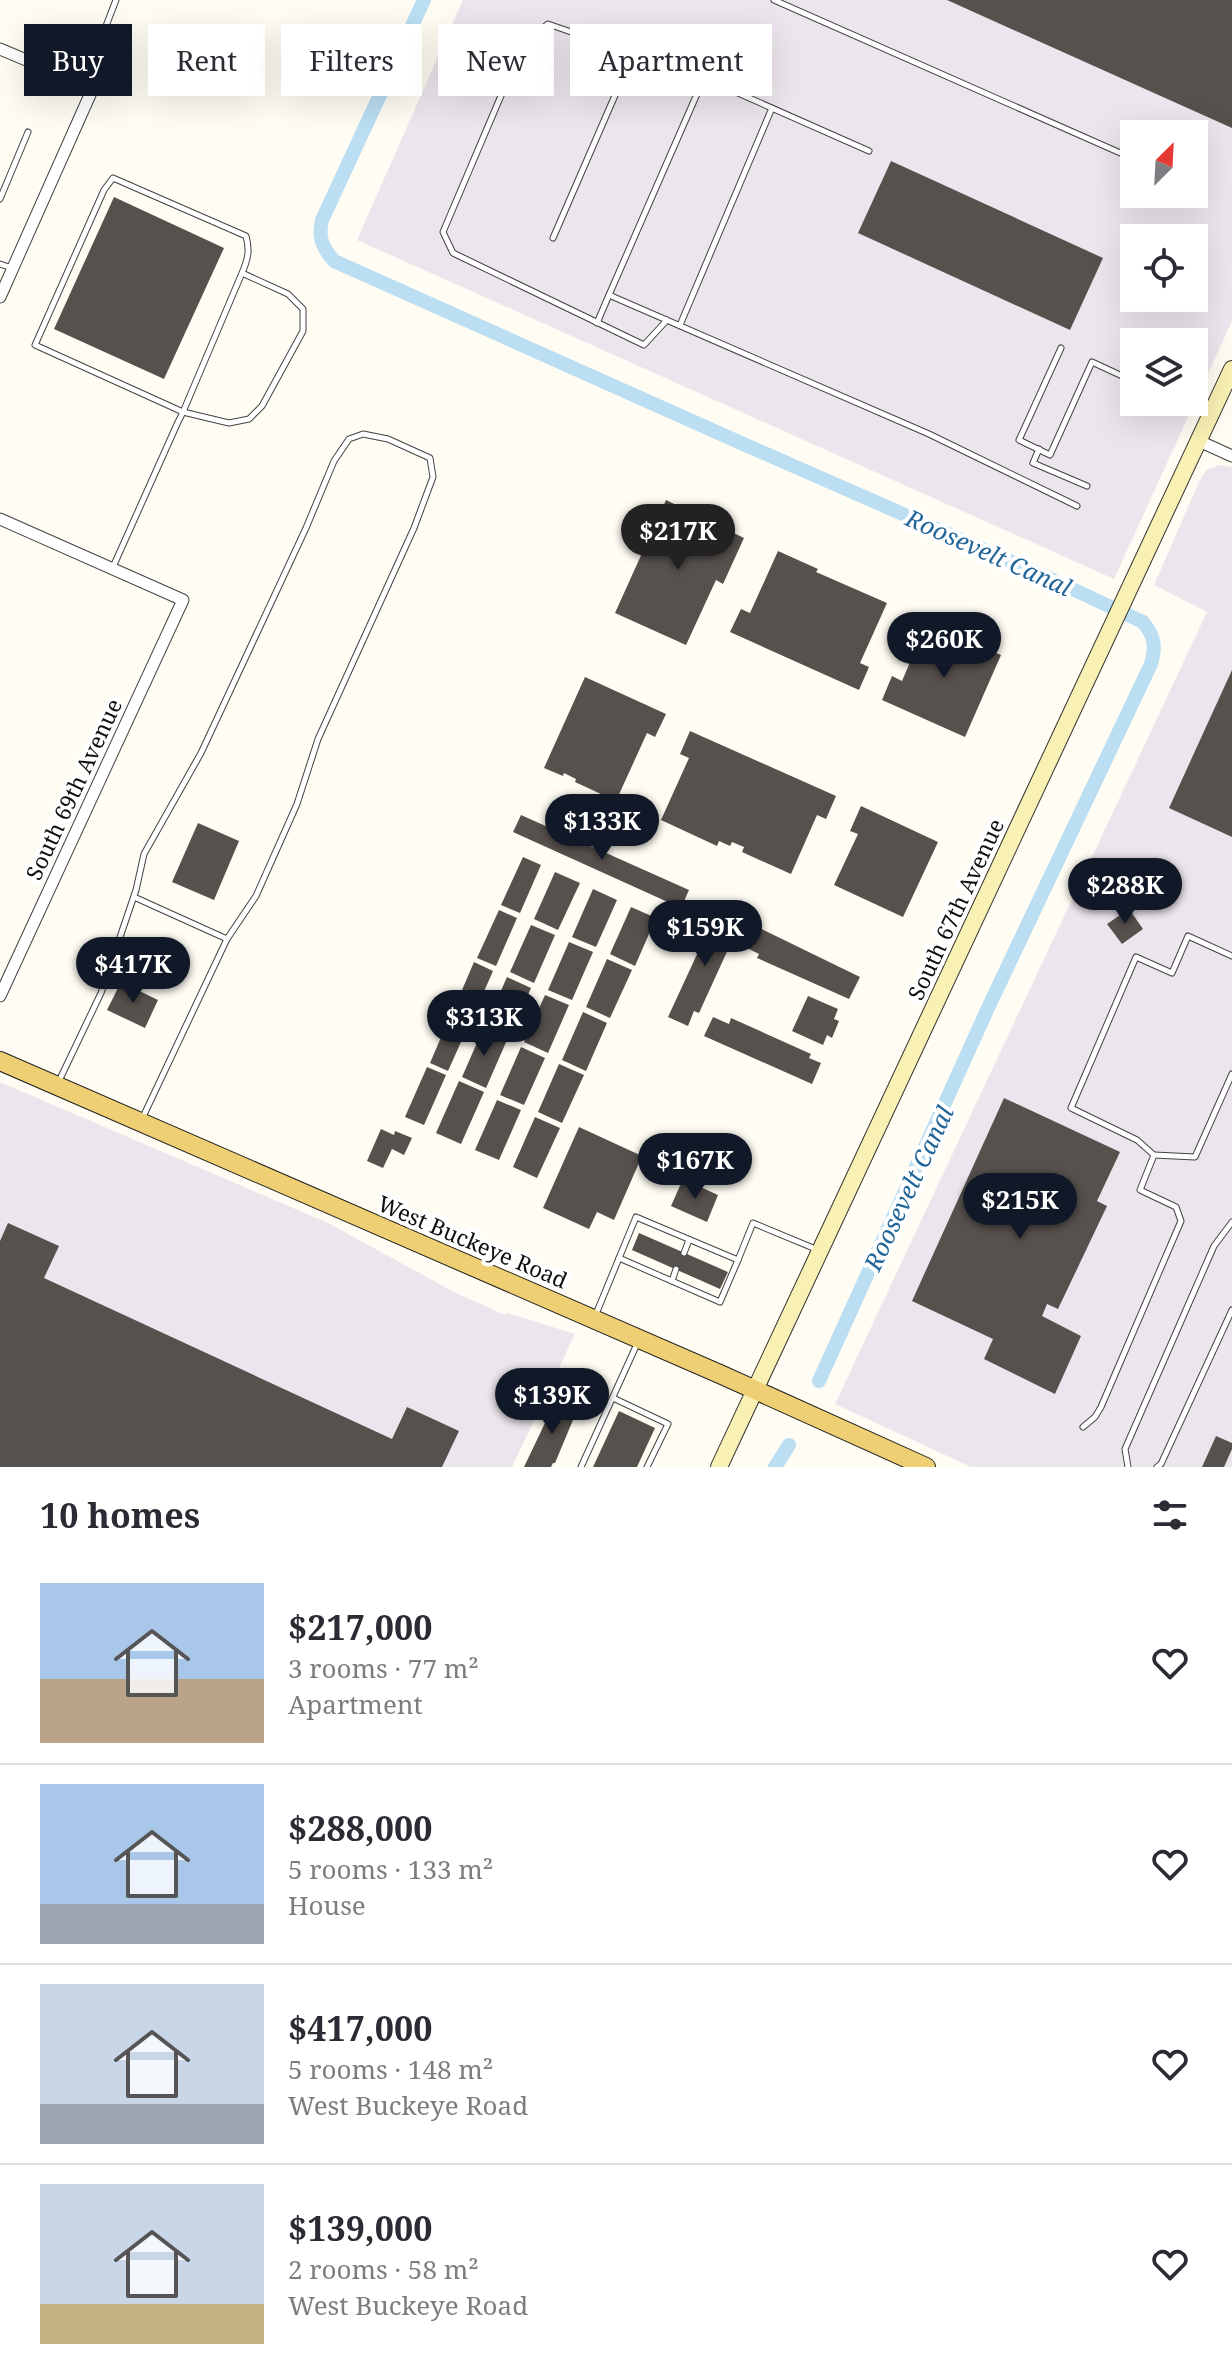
<!DOCTYPE html>
<html lang="en">
<head>
<meta charset="utf-8">
<style>
  :root { --surface:#fff; --page:#f7f7f7; --text:#2b2b33; --muted:#7c7c81; --line:#e1e1e2; --accent:#111827 }
  body { margin:0; font-family:"Noto Serif",serif; background:var(--page); color:var(--text); height:100vh; display:flex; flex-direction:column; font-size:30px; white-space:nowrap }
  * { box-sizing:border-box; margin:0 }
  p { font-size:26px; color:var(--muted) }
  .icon { flex:none; width:44px; height:44px; fill:none; stroke:currentColor; stroke-width:2; stroke-linecap:round; stroke-linejoin:round }
  .map { position:relative; height:1467px; overflow:hidden }
  .side { display:flex; flex-direction:column; background:var(--surface); flex:1 }
  .side>* { flex:none }
  .hud { position:absolute; left:24px; top:24px; width:800px; height:72px; display:flex; gap:16px }
  .needle { width:52px; rotate:24deg }
  .buttons { position:absolute; left:1120px; top:120px; display:grid; gap:16px }
  .buttons a { display:grid; place-items:center; width:88px; height:88px; border-radius:0px; background:var(--surface); box-shadow:0 8px 32px #0002; font-size:40px }
  .price { position:absolute; translate:-50% -68px; padding:0 18px; border-radius:28px; background:var(--accent); color:#fff; font-size:26px; line-height:52px; filter:drop-shadow(0 2px 4px #0008) }
  .price::after { content:''; position:absolute; left:50%; top:48px; width:24px; height:18px; margin-left:-12px; background:inherit; clip-path:polygon(0 0,100% 0,50% 100%) }
  .price.current { background:#222; color:#fff }
  ul { padding:0; list-style:none }
  li { display:flex; align-items:center; gap:24px; height:200px; padding:0 40px }
  li+li { border-top:2px solid var(--line) }
  li span { display:grid; place-items:center; flex:none; width:224px; height:160px; border-radius:0px; color:#555 }
  li>.icon { margin-inline-start:auto }
  span .icon { width:96px; height:96px; fill:#fffc; stroke-width:1 }
  li b { font-size:34px }
  h2 { display:flex; justify-content:space-between; align-items:center; height:96px; padding:0 40px; font-size:34px }
  .tag { padding:0 28px; border-radius:0px; background:var(--surface); box-shadow:0 8px 32px #0002; font-size:28px; line-height:72px }
  .tag.current { background:var(--accent); color:#fff }
  .map>svg:first-child { display:block }
  .industrial { fill:#ece5ed; fill-rule:evenodd }
  .lines { fill:none; stroke-linecap:round; stroke-linejoin:round }
  .canal { stroke:#bbdef2; stroke-width:14 }
  .building { fill:#57514d }
  .lane-casing { stroke:#424242; stroke-width:7 }
  .street-casing { stroke:#424242; stroke-width:13 }
  .secondary-casing { stroke:#313131; stroke-width:18 }
  .primary-casing { stroke:#202020; stroke-width:20 }
  .lane { stroke:#fff; stroke-width:5 }
  .street { stroke:#fff; stroke-width:11 }
  .secondary { stroke:#f9f0b3; stroke-width:16 }
  .primary { stroke:#eecf73; stroke-width:18 }
  .labels { text-anchor:middle; dominant-baseline:central; stroke-width:8; stroke-linejoin:round; paint-order:stroke }
  .street-label { font-size:22px; fill:#0f0f0f; stroke:#fff }
  .water-label { font-size:24px; font-style:italic; fill:#226598; stroke:#fff }
</style>
</head>
<body>
<div class="map">
<svg width="1232" height="1467" viewBox="0 0 1232 1467">
  <rect width="100%" height="100%" fill="#fefcf3"/>
  <g class="industrial">
    <path d="M 463,0 L 1232,0 L 1232,321 L 1114,579 L 357,240 ZM 1134,134 L 1194,134 L 1194,194 L 1134,194 ZM 1134,238 L 1194,238 L 1194,298 L 1134,298 ZM 1134,342 L 1194,342 L 1194,402 L 1134,402 Z"/>
    <polygon points="1219,465 1232,467 1232,1467 971,1467 835,1404 1207,612 1154,585 1199,482 1206,470"/>
    <polygon points="0,1082 328,1223 454,1292 505,1315 508,1313 575,1334 512,1467 0,1467"/>
  </g>
  <g class="lines">
    <g class="canal">
      <path d="M 424,0 L 322,220 C 318,238 322,247 334,261 L 741,443 L 1051,579 L 1143,622 C 1155,637 1156,646 1151,664 L 988,1008 L 819,1381"/>
      <polyline points="775,1467 789,1445"/>
    </g>
  </g>
  <g class="building">
    <polygon points="947,0 1232,0 1232,128"/>
    <polygon points="891,161 1103,258 1070,330 858,233"/>
    <polygon points="114,197 224,248 164,379 54,329"/>
    <polygon points="666,500 744,538 723,584 716,580 686,645 615,613"/>
    <polygon points="778,551 818,569 816,572 887,603 860,663 869,667 859,690 730,632 741,609 750,613"/>
    <polygon points="927,623 1001,655 965,737 882,700 892,676 902,681"/>
    <polygon points="1232,670 1232,837 1169,808"/>
    <polygon points="585,677 666,714 655,737 647,733 616,801 575,782 576,779 564,773 563,776 544,768"/>
    <polygon points="690,731 836,796 826,819 817,815 791,874 742,852 744,847 732,842 730,846 719,841 717,846 661,820 689,758 680,754"/>
    <polygon points="861,806 938,842 903,917 834,885 858,834 850,831"/>
    <polygon points="521,815 689,890 681,908 513,832"/>
    <polygon points="198,823 239,841 214,900 172,882"/>
    <polygon points="523,857 541,865 520,913 501,905"/>
    <polygon points="555,872 580,883 558,930 534,919"/>
    <polygon points="593,889 617,900 596,947 572,937"/>
    <polygon points="631,907 656,918 635,966 610,954"/>
    <polygon points="1129,909 1143,929 1122,944 1107,924"/>
    <polygon points="499,910 517,918 496,966 477,958"/>
    <polygon points="717,911 741,921 699,1013 694,1011 688,1026 668,1017"/>
    <polygon points="531,925 555,935 534,983 510,972"/>
    <polygon points="753,925 860,977 849,999 757,958 759,954 743,946"/>
    <polygon points="569,942 593,952 572,1000 548,990"/>
    <polygon points="607,959 632,970 610,1018 586,1007"/>
    <polygon points="474,962 493,971 472,1019 453,1011"/>
    <polygon points="507,977 531,988 510,1036 486,1025"/>
    <polygon points="121,982 158,1000 145,1028 107,1010"/>
    <polygon points="545,995 569,1005 548,1053 524,1042"/>
    <polygon points="808,996 838,1009 834,1019 839,1021 832,1038 827,1035 823,1045 792,1031"/>
    <polygon points="583,1012 607,1023 586,1071 562,1060"/>
    <polygon points="451,1014 470,1022 448,1071 430,1063"/>
    <polygon points="713,1017 729,1024 731,1018 811,1054 809,1058 821,1063 812,1084 704,1036"/>
    <polygon points="483,1029 507,1040 486,1088 462,1077"/>
    <polygon points="521,1047 545,1058 524,1105 500,1095"/>
    <polygon points="559,1064 584,1075 562,1123 538,1112"/>
    <polygon points="427,1067 446,1075 424,1125 405,1117"/>
    <polygon points="459,1081 484,1092 461,1144 436,1133"/>
    <polygon points="1004,1098 1120,1152 1097,1201 1107,1206 1058,1309 1047,1304 1042,1316 1081,1336 1055,1394 984,1359 993,1339 912,1301"/>
    <polygon points="497,1100 521,1110 499,1160 475,1150"/>
    <polygon points="535,1117 560,1128 537,1178 513,1167"/>
    <polygon points="579,1127 642,1156 614,1220 597,1212 589,1229 543,1208"/>
    <polygon points="381,1129 394,1135 395,1131 412,1138 404,1155 392,1149 383,1168 367,1161"/>
    <polygon points="683,1179 718,1195 707,1222 671,1206"/>
    <polygon points="8,1223 59,1246 44,1278 392,1439 407,1407 459,1431 442,1467 0,1467 0,1241"/>
    <polygon points="639,1233 728,1272 720,1289 632,1250"/>
    <polygon points="557,1398 578,1408 555,1463 553,1463 551,1467 524,1467"/>
    <polygon points="619,1411 655,1428 637,1467 593,1467"/>
    <polygon points="1216,1436 1232,1443 1232,1449 1224,1467 1202,1467"/>
  </g>
  <g class="lines">
    <defs>
      <g id="lane">
        <polyline points="774,0 1134,159"/>
        <polyline points="84,83 116,0"/>
        <polyline points="869,151 704,78 609,295 929,434 1077,506"/>
        <polyline points="0,199 28,132"/>
        <polyline points="553,238 633,54"/>
        <polyline points="0,264 12,268"/>
        <polyline points="667,320 644,345 453,253 443,232 523,44 548,24 704,78"/>
        <polyline points="597,323 609,295"/>
        <polyline points="680,325 772,108"/>
        <polyline points="1061,348 1019,440 1050,455 1092,362 1133,381"/>
        <polyline points="1039,449 1033,463 1087,486"/>
        <path d="M 113,567 L 178,422 L 183,412 L 242,273 C 248,259 250,251 246,236 L 113,178 L 104,190 L 35,345 L 183,412 L 229,423 L 249,419 L 262,406 L 303,331 L 303,309 L 288,294 L 242,273"/>
        <polyline points="59,1081 101,993 136,890 144,854 201,753 306,528 334,461 349,439 363,434 388,439 430,458 433,477 414,528 318,739 297,804 256,896 227,939 134,897"/>
        <polyline points="142,1119 227,939"/>
        <polyline points="1154,1155 1195,1157 1232,1074"/>
        <polyline points="684,1253 689,1240"/>
        <polyline points="619,1258 720,1302 738,1260"/>
        <polyline points="672,1281 676,1269"/>
        <polyline points="596,1314 636,1217 738,1260 753,1223 818,1250"/>
        <polyline points="613,1398 668,1424 647,1467"/>
        <polyline points="1083,1427 1095,1417 1101,1407 1181,1221 1176,1207 1140,1190 1154,1155 1137,1140 1071,1108 1136,957 1172,973 1188,936 1232,956"/>
        <polyline points="581,1467 637,1344"/>
        <polyline points="1128,1467 1125,1449 1214,1246 1232,1222"/>
        <polyline points="1157,1467 1161,1464 1232,1310"/>
      </g>
      <g id="street">
        <polyline points="0,49 93,88 0,297"/>
        <polyline points="1199,441 1232,456"/>
        <polyline points="0,519 183,600 0,996"/>
      </g>
      <polyline id="secondary" points="719,1467 1232,369"/>
      <polyline id="primary" points="0,1061 722,1375 926,1467"/>
    </defs>
    <use href="#lane" class="lane-casing"/>
    <use href="#street" class="street-casing"/>
    <use href="#secondary" class="secondary-casing"/>
    <use href="#primary" class="primary-casing"/>
    <use href="#lane" class="lane"/>
    <use href="#street" class="street"/>
    <use href="#secondary" class="secondary"/>
    <use href="#primary" class="primary"/>
  </g>
  <g class="labels">
    <g class="street-label">
      <text transform="translate(73 789) rotate(-65)">South 69th Avenue</text>
      <text transform="translate(955 909) rotate(-65)">South 67th Avenue</text>
      <text transform="translate(473 1241) rotate(23)">West Buckeye Road</text>
    </g>
    <g class="water-label">
      <text transform="translate(989 552) rotate(24)">Roosevelt Canal</text>
      <text transform="translate(908 1188) rotate(-65)">Roosevelt Canal</text>
    </g>
  </g>
</svg>
<div class="buttons">
<a><svg class="needle" viewBox="-14 -14 28 28"><path d="M0-13l5 13h-10z" fill="#e53935"/><path d="M0 13l5-13h-10z" fill="#7c7c81"/></svg></a>
<a><svg class="icon" aria-label="locate" viewBox="0 0 24 24"><circle cx="12" cy="12" r="6"/><path d="M12 2v4M12 18v4M2 12h4M18 12h4"/></svg></a>
<a><svg class="icon" aria-label="layers" viewBox="0 0 24 24"><path d="M12 4l9 5-9 5-9-5zM3 14l9 5 9-5"/></svg></a>
</div>
<b class="price current" style="left:678px;top:572px">$217K</b>
<b class="price" style="left:944px;top:680px">$260K</b>
<b class="price" style="left:602px;top:862px">$133K</b>
<b class="price" style="left:1125px;top:926px">$288K</b>
<b class="price" style="left:705px;top:968px">$159K</b>
<b class="price" style="left:133px;top:1005px">$417K</b>
<b class="price" style="left:484px;top:1058px">$313K</b>
<b class="price" style="left:695px;top:1201px">$167K</b>
<b class="price" style="left:1020px;top:1241px">$215K</b>
<b class="price" style="left:552px;top:1436px">$139K</b>
<div class="hud">
<a class="tag current">Buy</a>
<a class="tag">Rent</a>
<a class="tag">Filters</a>
<a class="tag">New</a>
<a class="tag">Apartment</a>
</div>
</div>
<section class="side">
<h2>10 homes<svg class="icon" aria-label="filters" viewBox="0 0 24 24"><path d="M4 7h16M4 17h16"/><circle cx="9" cy="7" r="2"/><circle cx="15" cy="17" r="2"/></svg></h2>
<ul>
<li><span style="background:linear-gradient(#a9c7e8 60%,#b9a48a 0)"><svg class="icon" aria-label="home" viewBox="0 0 24 24"><path d="M3 11l9-7 9 7M6 9v11h12V9"/></svg></span><div><b>$217,000</b><p>3 rooms · 77 m²</p><p>Apartment</p></div><svg class="icon" aria-label="heart" viewBox="0 0 24 24"><path d="M12 20l-8-8c-3-5 5-10 8-4 3-6 11-1 8 4z"/></svg></li>
<li><span style="background:linear-gradient(#a9c7e8 75%,#9aa5b1 0)"><svg class="icon" aria-label="home" viewBox="0 0 24 24"><path d="M3 11l9-7 9 7M6 9v11h12V9"/></svg></span><div><b>$288,000</b><p>5 rooms · 133 m²</p><p>House</p></div><svg class="icon" aria-label="heart" viewBox="0 0 24 24"><path d="M12 20l-8-8c-3-5 5-10 8-4 3-6 11-1 8 4z"/></svg></li>
<li><span style="background:linear-gradient(#c9d6e8 75%,#9aa5b1 0)"><svg class="icon" aria-label="home" viewBox="0 0 24 24"><path d="M3 11l9-7 9 7M6 9v11h12V9"/></svg></span><div><b>$417,000</b><p>5 rooms · 148 m²</p><p>West Buckeye Road</p></div><svg class="icon" aria-label="heart" viewBox="0 0 24 24"><path d="M12 20l-8-8c-3-5 5-10 8-4 3-6 11-1 8 4z"/></svg></li>
<li><span style="background:linear-gradient(#c9d6e8 75%,#c2b280 0)"><svg class="icon" aria-label="home" viewBox="0 0 24 24"><path d="M3 11l9-7 9 7M6 9v11h12V9"/></svg></span><div><b>$139,000</b><p>2 rooms · 58 m²</p><p>West Buckeye Road</p></div><svg class="icon" aria-label="heart" viewBox="0 0 24 24"><path d="M12 20l-8-8c-3-5 5-10 8-4 3-6 11-1 8 4z"/></svg></li>
</ul>
</section>
</body>
</html>
